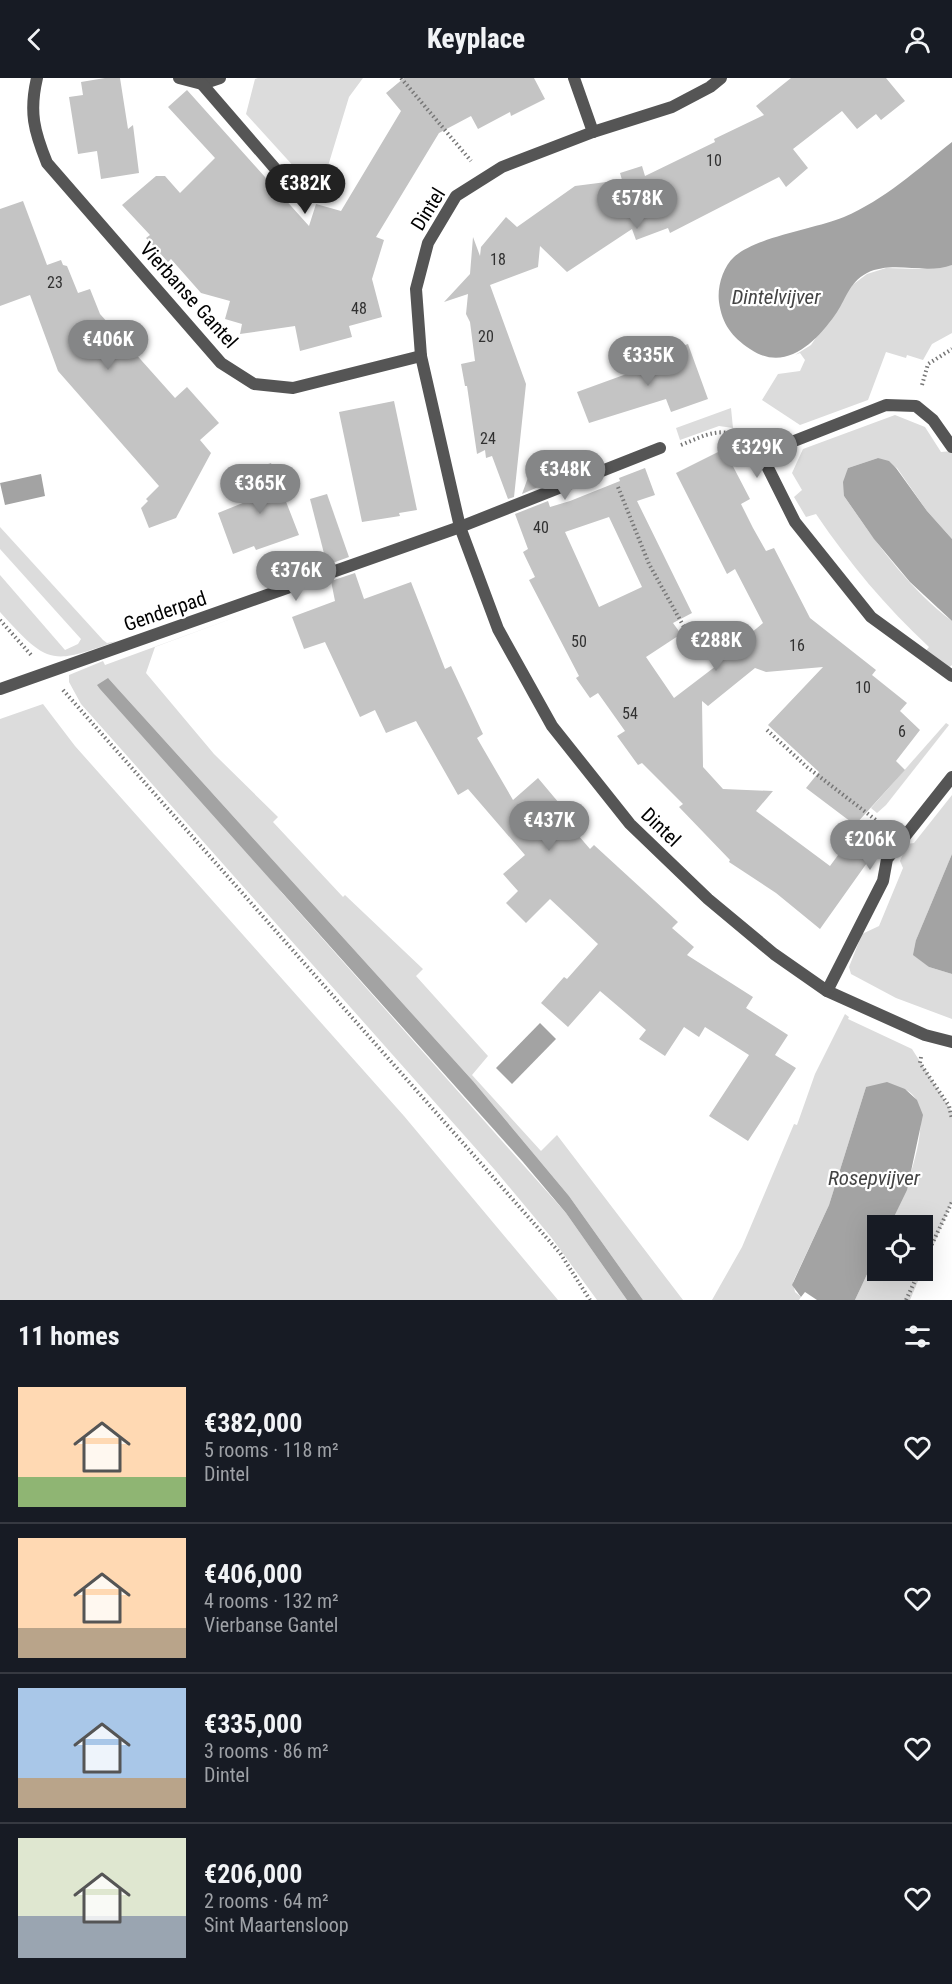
<!DOCTYPE html>
<html lang="en">
<head>
<meta charset="utf-8">
<style>
  :root { --surface:#171b24; --page:#242831; --text:#f1f3f6; --muted:#9ea1a6; --line:#363941; --accent:#858687 }
  body { margin:0; font-family:"Roboto Condensed",sans-serif; background:var(--page); color:var(--text); height:100vh; display:flex; flex-direction:column; font-size:22px; white-space:nowrap }
  * { box-sizing:border-box; margin:0 }
  p { font-size:20px; color:var(--muted) }
  .icon { flex:none; width:33px; height:33px; fill:none; stroke:currentColor; stroke-width:2; stroke-linecap:round; stroke-linejoin:round }
  .map { position:relative; height:1222px; overflow:hidden }
  .drawer { display:flex; flex-direction:column; background:var(--surface); flex:1 }
  .drawer>* { flex:none }
  .controls { position:absolute; left:867px; top:1137px; display:grid; gap:12px }
  .controls a { display:grid; place-items:center; width:66px; height:66px; border-radius:0px; background:var(--surface); box-shadow:0 6px 24px #0002; font-size:30px }
  .price { position:absolute; translate:-50% -51px; padding:0 14px; border-radius:21px; background:var(--accent); color:#fff; font-size:20px; line-height:39px; filter:drop-shadow(0 2px 3px #0008) }
  .price::after { content:''; position:absolute; left:50%; top:36px; width:18px; height:14px; margin-left:-9px; background:inherit; clip-path:polygon(0 0,100% 0,50% 100%) }
  .price.current { background:#222; color:#fff }
  ul { padding:0; list-style:none }
  li { display:flex; align-items:center; gap:18px; height:150px; padding:0 18px }
  li+li { border-top:2px solid var(--line) }
  li span { display:grid; place-items:center; flex:none; width:168px; height:120px; border-radius:0px; color:#555 }
  li>.icon { margin-inline-start:auto }
  span .icon { width:72px; height:72px; fill:#fffc; stroke-width:1 }
  li b { font-size:26px }
  h2 { display:flex; justify-content:space-between; align-items:center; height:72px; padding:0 18px; font-size:26px }
  header { display:flex; justify-content:space-between; align-items:center; height:78px; padding:0 18px; background:var(--surface); font-size:27px; font-weight:800 }
  .map>svg:first-child { display:block }
  .green { fill:#dcdcdc }
  .water { fill:#a3a3a3 }
  .building { fill:#c4c4c4; fill-rule:evenodd }
  .lines { fill:none; stroke-linecap:round; stroke-linejoin:round }
  .path { stroke:#777; stroke-width:4; stroke-dasharray:1.5 3; stroke-linecap:butt }
  .street { stroke:#555; stroke-width:12 }
  .labels { text-anchor:middle; dominant-baseline:central; stroke-width:4.5; stroke-linejoin:round; paint-order:stroke }
  .number-label { font-size:16px; fill:#313131 }
  .street-label { font-size:20px; fill:#000; stroke:#fff }
  .water-label { font-size:21px; font-style:italic; fill:#444; stroke:#fff }
</style>
</head>
<body>
<header><svg class="icon" aria-label="back" viewBox="0 0 24 24"><path d="M15 5l-7 7 7 7"/></svg>Keyplace<svg class="icon" aria-label="person" viewBox="0 0 24 24"><circle cx="12" cy="8" r="4"/><path d="M4 21q1-7 8-7t8 7"/></svg></header>
<div class="map">
<svg width="952" height="1222" viewBox="0 0 952 1222">
  <rect width="100%" height="100%" fill="#fff"/>
  <g class="green">
    <polygon points="258,0 363,0 349,19 318,121 316,113 246,36 255,1"/>
    <polygon points="952,187 952,255 932,266 923,282 907,277 906,280 886,274 868,322 800,347 762,322 778,296 800,293 805,282 800,275 795,277 811,267 851,208 867,196 886,190 919,191"/>
    <polygon points="731,330 733,350 719,348 680,362 676,350"/>
    <path d="M 895,337 L 925,349 L 941,374 L 952,373 L 952,461 L 927,433 L 897,390 L 878,380 L 848,390 L 844,418 C 875,463 908,510 952,543 L 952,587 L 946,592 L 924,575 L 929,569 C 885,528 850,486 816,436 L 806,439 L 794,419 L 802,412 L 792,395 L 803,371 Z"/>
    <path d="M 0,449 L 103,562 L 107,565 L 117,563 C 51,587 48,587 0,534 L 0,497 L 65,572 L 78,566 L 81,561 L 0,471 Z"/>
    <polygon points="277,524 155,569 146,595 214,676 278,739 273,744 343,819 345,817 423,891 416,898 488,978 472,997 541,1073 557,1057 683,1222 643,1222 569,1118 473,1003 108,600 282,815 566,1135 627,1222 597,1222 551,1159 495,1092 81,626 69,604 69,597 103,583 105,587"/>
    <polygon points="43,626 75,668 404,1038 558,1222 0,1222 0,641"/>
    <polygon points="946,645 949,647 886,727 877,735 871,730"/>
    <polygon points="952,717 952,776 916,862 929,889 952,896 952,941 896,920 851,896 849,889 862,856 879,848 903,790 900,783 907,766 914,765"/>
    <path d="M 845,936 L 849,939 L 848,941 L 912,971 L 952,1034 L 952,1124 L 910,1222 L 855,1222 L 877,1175 L 878,1192 L 922,1192 L 922,1148 L 890,1147 C 902,1123 944,1023 903,1011 C 893,1007 877,1009 866,1009 L 829,1127 L 793,1204 L 795,1214 L 801,1219 L 799,1222 L 712,1222 L 742,1169 L 794,1046 L 797,1047 L 815,996 Z"/>
  </g>
  <g class="water">
    <path d="M 952,64 L 952,187 C 925,197 894,182 867,195 C 848,205 846,222 835,237 C 815,265 785,295 750,271 C 732,259 722,246 719,224 C 717,209 723,189 734,179 C 755,159 815,151 844,139 C 884,122 918,91 952,64 Z"/>
    <polygon points="878,380 889,383 896,390 927,433 952,461 952,543 910,504 874,461 844,418 843,404 848,390"/>
    <polygon points="41,396 45,418 5,427 0,405"/>
    <polygon points="108,600 473,1003 569,1118 643,1222 627,1222 566,1135 523,1084 100,611 97,607"/>
    <polygon points="952,776 952,896 929,889 913,877 916,862"/>
    <polygon points="540,945 556,961 512,1006 496,990"/>
    <polygon points="887,1004 905,1011 917,1022 923,1037 907,1112 890,1147 878,1148 877,1175 855,1222 817,1222 805,1214 801,1219 792,1207 829,1127 866,1009"/>
  </g>
  <g class="building">
    <polygon points="105,0 120,0 128,51 133,47 139,95 101,101 97,73 78,76 69,19 83,17 81,4"/>
    <polygon points="404,0 534,0 545,21 511,38 510,34 478,51 471,38 439,55 376,159 384,162 372,201 382,239 349,248 352,259 300,273 295,248 240,256 242,246 225,241 230,223 201,215 171,181 168,184 146,160 150,157 122,127 156,98 165,98 180,115 215,80 168,29 187,12 309,148 316,126 341,133 401,33 386,15"/>
    <polygon points="791,0 886,0 905,23 881,42 876,36 857,51 842,33 793,71 808,90 786,109 779,99 670,155 668,150 636,162 632,151 567,194 540,168 538,189 490,207 526,306 514,419 508,421 492,378 486,380 485,372 477,376 467,308 465,308 461,286 475,283 470,244 466,236 468,216 444,224 470,196 473,159 480,178 481,169 506,139 517,149 575,108 622,102 620,95 642,88 645,98 715,64 714,61 764,37 756,28"/>
    <polygon points="23,123 47,187 61,182 63,187 67,188 78,215 90,211 100,236 175,320 187,309 219,345 200,362 211,375 176,440 149,450 141,430 148,423 146,421 159,408 58,293 30,217 0,228 0,131"/>
    <polygon points="688,266 708,321 671,334 666,321 589,345 577,314 654,286 651,279"/>
    <polygon points="394,323 417,432 399,435 400,438 362,444 339,334"/>
    <path d="M 724,371 L 750,421 L 741,426 L 753,450 L 766,473 L 774,470 L 810,540 L 876,592 L 872,597 L 907,625 L 900,633 L 920,652 L 896,683 L 905,692 L 855,747 L 806,710 L 819,694 L 768,647 L 823,589 L 766,594 L 755,590 L 708,628 L 702,623 L 703,689 L 723,711 L 773,713 L 756,733 L 830,788 L 852,758 L 874,775 L 820,851 L 776,815 L 729,784 L 730,782 L 679,729 L 683,726 L 642,685 L 638,687 L 617,658 L 625,653 L 598,615 L 590,620 L 576,600 L 579,598 L 529,502 L 535,499 L 523,474 L 528,471 L 515,436 L 548,423 L 550,429 L 570,423 L 620,403 L 619,400 L 645,390 L 655,417 L 637,423 L 692,535 L 673,545 L 681,556 L 646,579 L 674,620 L 716,588 L 714,586 L 763,545 L 735,491 L 727,496 L 676,395 ZM 609,439 L 642,509 L 599,529 L 565,454 Z"/>
    <polygon points="534,383 543,407 522,416"/>
    <polygon points="271,385 299,457 256,472 254,468 233,476 218,435 255,420 246,394"/>
    <polygon points="327,416 349,479 327,487 310,421"/>
    <polygon points="355,495 364,521 411,504 445,591 451,588 483,656 477,660 513,722 538,700 559,725 554,729 590,771 594,767 678,844 672,850 694,869 687,877 753,919 746,930 788,957 775,977 796,990 748,1063 709,1038 749,977 705,949 699,959 684,949 665,978 639,961 646,952 600,913 568,949 541,925 564,899 567,901 598,866 550,821 526,845 506,825 518,813 503,796 525,777 468,711 458,717 416,643 386,655 375,632 360,639 325,564 304,571 292,539 335,523 331,503"/>
  </g>
  <g class="lines">
    <g class="path">
      <polyline points="401,0 471,83"/>
      <polyline points="922,307 928,286 952,271"/>
      <path d="M 681,367 C 706,357 721,347 747,362"/>
      <polyline points="618,409 649,486 684,549"/>
      <polyline points="0,542 32,578"/>
      <polyline points="63,612 560,1175 590,1222"/>
      <polyline points="767,652 807,689 885,749"/>
      <polyline points="921,979 920,985 949,1028 952,1041"/>
      <polyline points="922,1187 952,1124"/>
      <polyline points="906,1222 920,1192"/>
    </g>
    <g class="street">
      <path d="M 37,0 C 29,34 34,53 47,85 L 221,285 L 254,306 L 293,310 L 421,278"/>
      <polyline points="179,0 202,6 220,0"/>
      <polyline points="574,0 593,54"/>
      <polyline points="721,0 710,9 672,29 593,54 502,89 456,118 428,165 416,211 421,278 460,449 498,551 552,648 630,746 708,821 774,876 827,913 925,957 952,964"/>
      <polyline points="202,6 304,124"/>
      <polyline points="952,369 933,342 916,328 886,327 761,376 795,444 871,539 952,598"/>
      <polyline points="0,611 460,449 660,370"/>
      <polyline points="827,913 883,803 887,781 952,699"/>
    </g>
  </g>
  <g class="labels">
    <g class="number-label">
      <text x="714" y="82">10</text>
      <text x="498" y="181">18</text>
      <text x="55" y="204">23</text>
      <text x="359" y="230">48</text>
      <text x="486" y="258">20</text>
      <text x="488" y="360">24</text>
      <text x="541" y="449">40</text>
      <text x="579" y="563">50</text>
      <text x="797" y="567">16</text>
      <text x="863" y="609">10</text>
      <text x="630" y="635">54</text>
      <text x="902" y="653">6</text>
    </g>
    <g class="street-label">
      <text transform="translate(428 131) rotate(-58)">Dintel</text>
      <text transform="translate(189 217) rotate(48)">Vierbanse Gantel</text>
      <text transform="translate(165 533) rotate(-19)">Genderpad</text>
      <text transform="translate(661 749) rotate(44)">Dintel</text>
    </g>
    <g class="water-label">
      <text x="776" y="219">Dintelvijver</text>
      <text x="874" y="1100">Rosepvijver</text>
    </g>
  </g>
</svg>
<div class="controls">
<a><svg class="icon" aria-label="locate" viewBox="0 0 24 24"><circle cx="12" cy="12" r="6"/><path d="M12 2v4M12 18v4M2 12h4M18 12h4"/></svg></a>
</div>
<b class="price current" style="left:305px;top:137px">€382K</b>
<b class="price" style="left:637px;top:152px">€578K</b>
<b class="price" style="left:108px;top:293px">€406K</b>
<b class="price" style="left:648px;top:309px">€335K</b>
<b class="price" style="left:757px;top:401px">€329K</b>
<b class="price" style="left:565px;top:423px">€348K</b>
<b class="price" style="left:260px;top:437px">€365K</b>
<b class="price" style="left:296px;top:524px">€376K</b>
<b class="price" style="left:716px;top:594px">€288K</b>
<b class="price" style="left:549px;top:774px">€437K</b>
<b class="price" style="left:870px;top:793px">€206K</b>
</div>
<section class="drawer">
<h2>11 homes<svg class="icon" aria-label="filters" viewBox="0 0 24 24"><path d="M4 7h16M4 17h16"/><circle cx="9" cy="7" r="2"/><circle cx="15" cy="17" r="2"/></svg></h2>
<ul>
<li><span style="background:linear-gradient(#ffd9b3 75%,#8fb573 0)"><svg class="icon" aria-label="home" viewBox="0 0 24 24"><path d="M3 11l9-7 9 7M6 9v11h12V9"/></svg></span><div><b>€382,000</b><p>5 rooms · 118 m²</p><p>Dintel</p></div><svg class="icon" aria-label="heart" viewBox="0 0 24 24"><path d="M12 20l-8-8c-3-5 5-10 8-4 3-6 11-1 8 4z"/></svg></li>
<li><span style="background:linear-gradient(#ffd9b3 75%,#b9a48a 0)"><svg class="icon" aria-label="home" viewBox="0 0 24 24"><path d="M3 11l9-7 9 7M6 9v11h12V9"/></svg></span><div><b>€406,000</b><p>4 rooms · 132 m²</p><p>Vierbanse Gantel</p></div><svg class="icon" aria-label="heart" viewBox="0 0 24 24"><path d="M12 20l-8-8c-3-5 5-10 8-4 3-6 11-1 8 4z"/></svg></li>
<li><span style="background:linear-gradient(#a9c7e8 75%,#b9a48a 0)"><svg class="icon" aria-label="home" viewBox="0 0 24 24"><path d="M3 11l9-7 9 7M6 9v11h12V9"/></svg></span><div><b>€335,000</b><p>3 rooms · 86 m²</p><p>Dintel</p></div><svg class="icon" aria-label="heart" viewBox="0 0 24 24"><path d="M12 20l-8-8c-3-5 5-10 8-4 3-6 11-1 8 4z"/></svg></li>
<li><span style="background:linear-gradient(#dfe7d0 65%,#9aa5b1 0)"><svg class="icon" aria-label="home" viewBox="0 0 24 24"><path d="M3 11l9-7 9 7M6 9v11h12V9"/></svg></span><div><b>€206,000</b><p>2 rooms · 64 m²</p><p>Sint Maartensloop</p></div><svg class="icon" aria-label="heart" viewBox="0 0 24 24"><path d="M12 20l-8-8c-3-5 5-10 8-4 3-6 11-1 8 4z"/></svg></li>
</ul>
</section>
</body>
</html>
